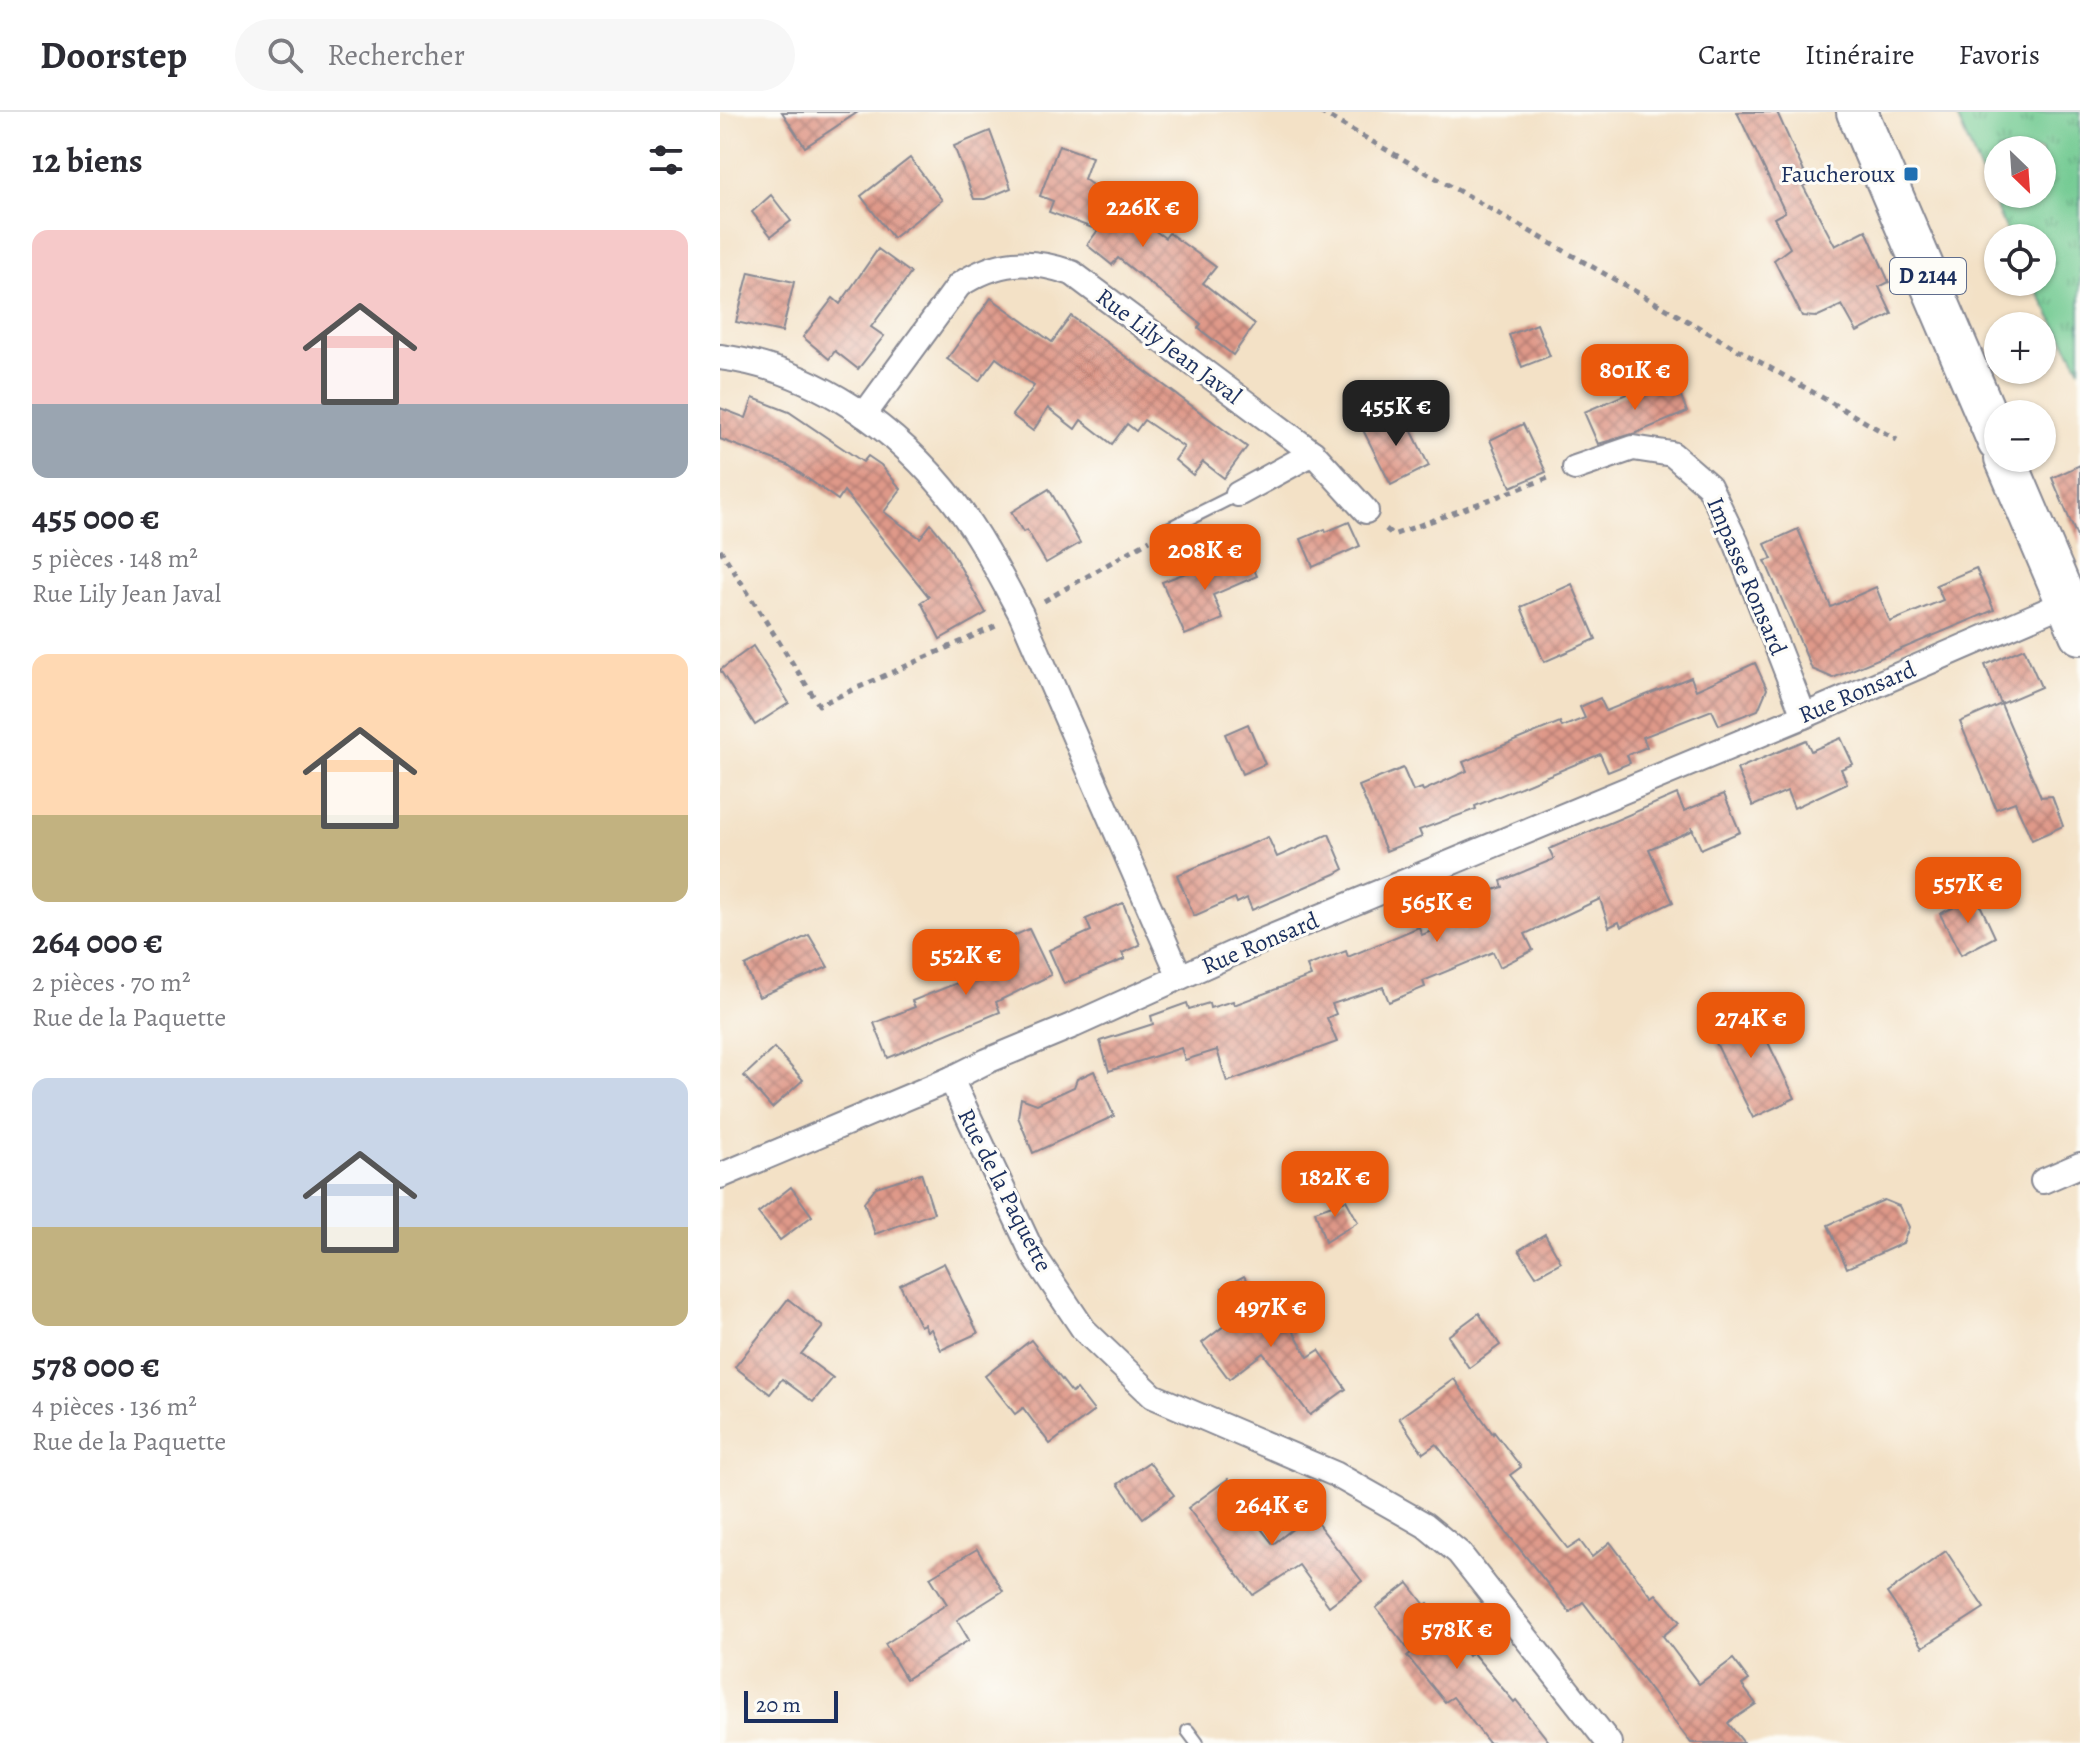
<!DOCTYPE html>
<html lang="fr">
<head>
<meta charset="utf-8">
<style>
  :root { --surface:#fff; --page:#f7f7f7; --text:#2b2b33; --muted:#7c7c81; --line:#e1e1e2; --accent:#ea580c }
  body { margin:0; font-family:Alegreya,serif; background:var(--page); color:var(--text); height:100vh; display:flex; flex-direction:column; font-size:30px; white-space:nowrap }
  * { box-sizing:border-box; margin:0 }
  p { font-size:26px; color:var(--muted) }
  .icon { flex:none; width:44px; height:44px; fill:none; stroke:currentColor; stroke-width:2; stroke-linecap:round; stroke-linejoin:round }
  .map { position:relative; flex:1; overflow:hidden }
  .sheet { display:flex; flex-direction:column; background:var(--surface); width:720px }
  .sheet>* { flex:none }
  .needle { width:52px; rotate:155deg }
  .buttons { position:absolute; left:1264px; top:24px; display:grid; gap:16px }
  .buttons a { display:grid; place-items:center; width:72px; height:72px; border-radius:50%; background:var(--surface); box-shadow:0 2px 6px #0004; font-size:40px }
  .scale { position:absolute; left:24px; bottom:20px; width:94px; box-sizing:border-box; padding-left:8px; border:4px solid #1b2f5e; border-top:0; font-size:22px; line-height:28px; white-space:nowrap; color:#1b2f5e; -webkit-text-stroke:6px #fdfcf7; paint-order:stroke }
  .price { position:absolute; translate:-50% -68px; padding:0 18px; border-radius:16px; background:var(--accent); color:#fff; font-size:26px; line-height:52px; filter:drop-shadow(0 2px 4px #0008) }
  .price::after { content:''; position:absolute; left:50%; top:48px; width:24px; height:18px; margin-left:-12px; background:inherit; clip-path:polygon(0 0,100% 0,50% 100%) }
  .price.on { background:#222; color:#fff }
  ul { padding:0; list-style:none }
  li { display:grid; align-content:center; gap:16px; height:424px; padding:0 32px }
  li span { display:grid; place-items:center; height:248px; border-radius:16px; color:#555 }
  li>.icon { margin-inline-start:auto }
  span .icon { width:144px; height:144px; fill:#fffc; stroke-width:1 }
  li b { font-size:34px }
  h2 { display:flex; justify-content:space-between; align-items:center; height:96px; padding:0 32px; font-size:34px }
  header { display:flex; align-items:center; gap:48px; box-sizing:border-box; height:112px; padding:0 40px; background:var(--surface); border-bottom:2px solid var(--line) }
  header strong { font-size:38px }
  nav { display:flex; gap:44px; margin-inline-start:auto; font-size:28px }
  .search { width:560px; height:72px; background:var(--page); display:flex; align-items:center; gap:20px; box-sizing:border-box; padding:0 28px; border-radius:44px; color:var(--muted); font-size:30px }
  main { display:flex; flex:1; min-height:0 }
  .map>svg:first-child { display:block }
  .grass { fill:url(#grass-tufts); stroke:#457c77; stroke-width:2; fill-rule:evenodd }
  .building { fill:url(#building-cross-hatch) }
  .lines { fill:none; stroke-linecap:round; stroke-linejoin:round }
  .service-casing { stroke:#878892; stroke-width:16 }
  .minor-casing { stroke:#878892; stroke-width:28 }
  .primary-casing { stroke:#878892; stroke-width:44 }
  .path { stroke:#878892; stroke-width:5; stroke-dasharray:6 6; stroke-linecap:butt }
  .service { stroke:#fff; stroke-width:12 }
  .minor { stroke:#fff; stroke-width:24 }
  .primary { stroke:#fff; stroke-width:40 }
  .poi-dot { fill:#1f6fb2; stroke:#fdfcf7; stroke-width:3 }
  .labels { text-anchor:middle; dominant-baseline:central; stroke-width:6; stroke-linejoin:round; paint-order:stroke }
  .shield { fill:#fdfcf7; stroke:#5f6c8c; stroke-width:2 }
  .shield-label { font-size:22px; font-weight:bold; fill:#1b2f5e }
  .poi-label { font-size:24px; fill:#1b2f5e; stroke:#fdfcf7; text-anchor:end }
  .street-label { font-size:24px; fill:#1b2f5e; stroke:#fdfcf7 }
</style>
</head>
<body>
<header>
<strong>Doorstep</strong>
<div class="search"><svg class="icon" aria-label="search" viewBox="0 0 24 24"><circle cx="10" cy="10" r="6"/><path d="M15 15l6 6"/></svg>Rechercher</div>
<nav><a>Carte</a><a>Itinéraire</a><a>Favoris</a></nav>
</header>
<main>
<section class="sheet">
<h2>12 biens<svg class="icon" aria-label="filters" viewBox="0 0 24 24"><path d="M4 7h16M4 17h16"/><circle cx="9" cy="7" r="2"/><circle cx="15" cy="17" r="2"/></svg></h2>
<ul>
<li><span style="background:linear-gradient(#f6c9c9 70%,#9aa5b1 0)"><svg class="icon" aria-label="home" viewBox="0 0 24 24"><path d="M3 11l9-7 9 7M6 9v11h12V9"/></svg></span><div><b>455 000 €</b><p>5 pièces · 148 m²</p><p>Rue Lily Jean Javal</p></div></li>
<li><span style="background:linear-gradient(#ffd9b3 65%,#c2b280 0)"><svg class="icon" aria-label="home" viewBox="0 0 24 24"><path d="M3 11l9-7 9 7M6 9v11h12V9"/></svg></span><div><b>264 000 €</b><p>2 pièces · 70 m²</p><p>Rue de la Paquette</p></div></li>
<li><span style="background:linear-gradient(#c9d6e8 60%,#c2b280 0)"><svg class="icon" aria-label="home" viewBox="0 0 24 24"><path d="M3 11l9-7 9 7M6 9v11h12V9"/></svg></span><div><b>578 000 €</b><p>4 pièces · 136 m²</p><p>Rue de la Paquette</p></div></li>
</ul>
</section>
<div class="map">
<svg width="1360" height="1631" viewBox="0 0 1360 1631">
  <defs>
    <pattern id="grass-tufts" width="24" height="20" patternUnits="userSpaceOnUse" patternTransform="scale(2)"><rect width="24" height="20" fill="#6fc990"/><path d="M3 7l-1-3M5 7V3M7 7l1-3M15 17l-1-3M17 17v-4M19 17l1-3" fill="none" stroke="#5aa479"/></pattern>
    <pattern id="building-cross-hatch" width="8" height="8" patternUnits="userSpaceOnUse" patternTransform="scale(2)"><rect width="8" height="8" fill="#df9989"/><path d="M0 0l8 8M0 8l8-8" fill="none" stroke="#b47d73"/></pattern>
  </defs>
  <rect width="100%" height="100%" fill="#fdfcf7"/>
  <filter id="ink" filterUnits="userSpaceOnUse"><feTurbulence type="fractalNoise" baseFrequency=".0125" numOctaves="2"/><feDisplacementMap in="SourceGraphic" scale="16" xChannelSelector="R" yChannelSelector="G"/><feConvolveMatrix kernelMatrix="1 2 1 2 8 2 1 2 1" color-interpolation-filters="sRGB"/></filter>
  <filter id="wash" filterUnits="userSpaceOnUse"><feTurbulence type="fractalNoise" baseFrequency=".006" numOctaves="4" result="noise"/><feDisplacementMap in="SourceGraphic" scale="32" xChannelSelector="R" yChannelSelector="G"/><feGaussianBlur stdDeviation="1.8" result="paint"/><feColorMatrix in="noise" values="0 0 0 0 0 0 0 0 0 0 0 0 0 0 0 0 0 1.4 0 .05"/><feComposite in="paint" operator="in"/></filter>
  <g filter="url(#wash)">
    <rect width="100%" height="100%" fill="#f3e1c6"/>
    <path class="grass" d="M 1235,0 L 1360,0 L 1360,257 L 1312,170 L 1322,170 L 1322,126 L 1289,126 ZM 1278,38 L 1322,38 L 1322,82 L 1278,82 Z"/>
    <g id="blocks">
      <g class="building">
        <polygon points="62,0 138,0 85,35"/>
        <polygon points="1017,0 1057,0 1089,71 1083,74 1115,134 1146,118 1169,170 1159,175 1172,202 1137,220 1122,193 1096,205 1082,204 1054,148 1070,136 1054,106 1065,100"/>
        <polygon points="270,19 291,76 265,87 254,87 234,34"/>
        <polygon points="339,33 372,45 364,67 445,126 449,121 496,155 483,171 535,212 513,243 478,216 481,212 398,146 392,153 367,133 378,118 329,100 333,89 320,84"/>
        <polygon points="190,46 222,88 173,126 141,84"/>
        <polygon points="51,83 71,109 51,124 32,100"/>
        <polygon points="158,137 191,161 151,215 164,224 138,257 115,239 109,247 83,225 113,186 120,192"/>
        <polygon points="29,160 74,170 62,220 16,210"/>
        <polygon points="271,186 332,230 351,204 527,335 504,366 483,350 473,363 455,348 464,335 424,308 416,319 407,312 392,332 361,308 355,317 328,296 313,319 292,303 314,274 276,246 259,269 227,247"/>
        <polygon points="817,212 830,244 802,255 789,223"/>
        <polygon points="944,266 949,280 958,276 967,300 916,321 878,332 864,300"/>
        <polygon points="33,286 69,300 143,350 148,344 161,353 181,377 164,400 200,426 211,412 228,433 266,501 220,527 201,490 209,485 124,379 118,388 68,353 0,327 0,296 26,306"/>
        <polygon points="682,299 709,354 671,373 643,318"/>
        <polygon points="803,312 826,360 791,375 770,328"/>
        <polygon points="1360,353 1360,432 1332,366"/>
        <polygon points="329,377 360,431 326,451 307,418 303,420 291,400"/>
        <polygon points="629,410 640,434 593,455 581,427 605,417 606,420"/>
        <polygon points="1078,417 1111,495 1156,475 1170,510 1223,488 1216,473 1256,456 1274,498 1113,566 1092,557 1045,449 1052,447 1045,432"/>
        <polygon points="527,441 537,464 493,483 503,507 465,523 442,470 481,455 483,460"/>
        <polygon points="852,472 876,527 824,550 801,495"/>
        <polygon points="33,534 69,591 35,613 0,558"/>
        <polygon points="1304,536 1321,575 1281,592 1265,553"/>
        <polygon points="1035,551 1047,577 1038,598 999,613 992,598 923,625 927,635 907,643 910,651 888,660 880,642 755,694 756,697 699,718 702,725 666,739 639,674 683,656 693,679 702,676 703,679 747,659 743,650 840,610 842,615 865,606 860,595 880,586 886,599 971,565 976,578"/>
        <polygon points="1281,592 1321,685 1332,684 1343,714 1312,728 1295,690 1276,697 1240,610"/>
        <polygon points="528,612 545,652 522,662 505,622"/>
        <polygon points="1121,626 1133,652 1121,657 1127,671 1074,696 1067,679 1033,694 1017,657 1086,628 1091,639"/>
        <polygon points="957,682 964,699 1004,682 1020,720 981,737 971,715 973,718 929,737 953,790 901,815 899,810 889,815 880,787 805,822 813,838 780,855 773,840 703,869 705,875 669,890 663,875 612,892 616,902 607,906 617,930 507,970 497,938 465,948 461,936 389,959 380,929 433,912 431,904 467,891 469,897 489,891 490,896 513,889 514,893 591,864 587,854 626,839 628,845 699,815 702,823 756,801 754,796 760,782 783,775 781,769 834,747 829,737"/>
        <polygon points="609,722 624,757 615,762 532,798 527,786 517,791 515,786 474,804 457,763 548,725 557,745"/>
        <polygon points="1256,784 1275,825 1241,843 1220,802"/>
        <polygon points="403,791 420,833 402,841 405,847 344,872 329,838 371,819 366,807"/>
        <polygon points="309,817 331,863 276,890 280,900 168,946 154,911 195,895 192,889 275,856 266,836"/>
        <polygon points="89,823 108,855 39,885 25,854"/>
        <polygon points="1025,883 1075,986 1033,1006 989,917"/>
        <polygon points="54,936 83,968 52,996 24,964"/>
        <polygon points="374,959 394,1004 313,1041 298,1005 301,986 317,992 354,975 357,967"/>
        <polygon points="201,1061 214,1101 155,1122 144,1090 156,1075"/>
        <polygon points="71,1075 92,1104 60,1128 38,1101"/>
        <polygon points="626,1088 638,1110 605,1130 595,1099"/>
        <polygon points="1164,1088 1179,1094 1189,1115 1183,1131 1127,1156 1108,1113"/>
        <polygon points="825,1122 841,1150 816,1164 799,1138"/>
        <polygon points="224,1151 258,1221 221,1238 211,1217 207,1219 204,1212 200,1214 180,1173"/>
        <polygon points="524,1164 549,1207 562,1199 588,1245 599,1238 626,1277 590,1303 543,1241 509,1267 482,1231 518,1203 502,1176"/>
        <polygon points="68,1187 103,1215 81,1242 113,1266 93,1290 62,1267 50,1282 15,1255"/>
        <polygon points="759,1201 780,1233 749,1256 728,1224"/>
        <polygon points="311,1228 352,1281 357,1277 374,1299 330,1332 303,1296 295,1302 265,1264"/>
        <polygon points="734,1267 773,1322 774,1320 801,1355 790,1363 848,1437 860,1429 872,1445 890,1430 932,1485 936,1482 960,1510 943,1524 979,1572 1013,1547 1029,1568 1022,1573 1036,1592 1008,1611 1024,1631 971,1631 863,1490 850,1500 716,1332 703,1341 679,1306"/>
        <polygon points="429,1350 454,1383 423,1406 398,1372"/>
        <polygon points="508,1367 526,1390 522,1392 553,1432 591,1403 642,1469 609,1494 579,1453 533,1483 468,1396"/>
        <polygon points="257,1437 283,1479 237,1508 249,1528 186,1567 165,1532 227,1492 210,1465"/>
        <polygon points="1226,1439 1264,1496 1203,1535 1167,1481"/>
        <polygon points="688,1471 705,1493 708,1491 748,1544 752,1540 794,1590 796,1588 830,1631 769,1631 733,1585 725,1590 687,1544 691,1541 656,1496"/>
      </g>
    </g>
  </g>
  <g filter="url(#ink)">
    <use href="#blocks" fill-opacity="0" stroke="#878892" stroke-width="2"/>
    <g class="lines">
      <defs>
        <g id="service">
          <polyline points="448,417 518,382"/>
          <polyline points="468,1619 477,1631"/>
        </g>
        <g id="minor">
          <path d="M 0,245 C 94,257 178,316 235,391 C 261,425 281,465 301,502 L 460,865"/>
          <path d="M 144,303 L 239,173 C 278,148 308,146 352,161 L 593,341 L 646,399"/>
          <polyline points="855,356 913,336 952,342 989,374 1016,430 1084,604"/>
          <polyline points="518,382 593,341"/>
          <polyline points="231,967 313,1142 364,1218 433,1284 615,1362 705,1413 739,1441 889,1631"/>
          <polyline points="0,1064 231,967 267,949 354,913 518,839 1084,604 1347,490"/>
          <polyline points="1323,1069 1360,1053"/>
        </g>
        <g id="primary">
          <polyline points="1137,0 1278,330"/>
          <polyline points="1285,346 1360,522"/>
        </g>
      </defs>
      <use href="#service" class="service-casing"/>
      <use href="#minor" class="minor-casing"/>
      <use href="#primary" class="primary-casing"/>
      <g class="path">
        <polyline points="600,0 1177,328"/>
        <polyline points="666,417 673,423 831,365"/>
        <polyline points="0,437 99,593 276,514"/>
        <polyline points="324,489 430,428"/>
      </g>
      <use href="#service" class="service"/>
      <use href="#minor" class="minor"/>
      <use href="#primary" class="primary"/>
    </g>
  </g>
  <rect class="poi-dot" x="1183" y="54" width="16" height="16" rx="4"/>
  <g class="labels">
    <rect class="shield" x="1170" y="146" width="76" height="36" rx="6"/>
    <g class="shield-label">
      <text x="1208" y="164">D 2144</text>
    </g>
    <g class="poi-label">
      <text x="1175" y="62">Faucheroux</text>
    </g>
    <g class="street-label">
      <text transform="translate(449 234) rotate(37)">Rue Lily Jean Javal</text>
      <text transform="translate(1027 464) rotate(67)">Impasse Ronsard</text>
      <text transform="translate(1137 580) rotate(-23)">Rue Ronsard</text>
      <text transform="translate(540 831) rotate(-23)">Rue Ronsard</text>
      <text transform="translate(285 1078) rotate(63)">Rue de la Paquette</text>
    </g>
  </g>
</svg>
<div class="buttons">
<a><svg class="needle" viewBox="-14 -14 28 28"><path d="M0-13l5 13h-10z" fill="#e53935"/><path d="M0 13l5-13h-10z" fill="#7c7c81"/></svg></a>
<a><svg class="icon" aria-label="locate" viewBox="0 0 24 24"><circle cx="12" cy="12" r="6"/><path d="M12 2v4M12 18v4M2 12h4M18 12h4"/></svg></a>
<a>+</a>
<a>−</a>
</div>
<div class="scale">20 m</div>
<b class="price" style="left:423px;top:137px">226K €</b>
<b class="price" style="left:915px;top:300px">801K €</b>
<b class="price on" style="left:676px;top:336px">455K €</b>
<b class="price" style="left:485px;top:480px">208K €</b>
<b class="price" style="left:1248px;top:813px">557K €</b>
<b class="price" style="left:717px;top:832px">565K €</b>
<b class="price" style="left:246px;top:885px">552K €</b>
<b class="price" style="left:1031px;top:948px">274K €</b>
<b class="price" style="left:615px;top:1107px">182K €</b>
<b class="price" style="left:551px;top:1237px">497K €</b>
<b class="price" style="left:552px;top:1435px">264K €</b>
<b class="price" style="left:737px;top:1559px">578K €</b>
</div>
</main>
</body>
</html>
